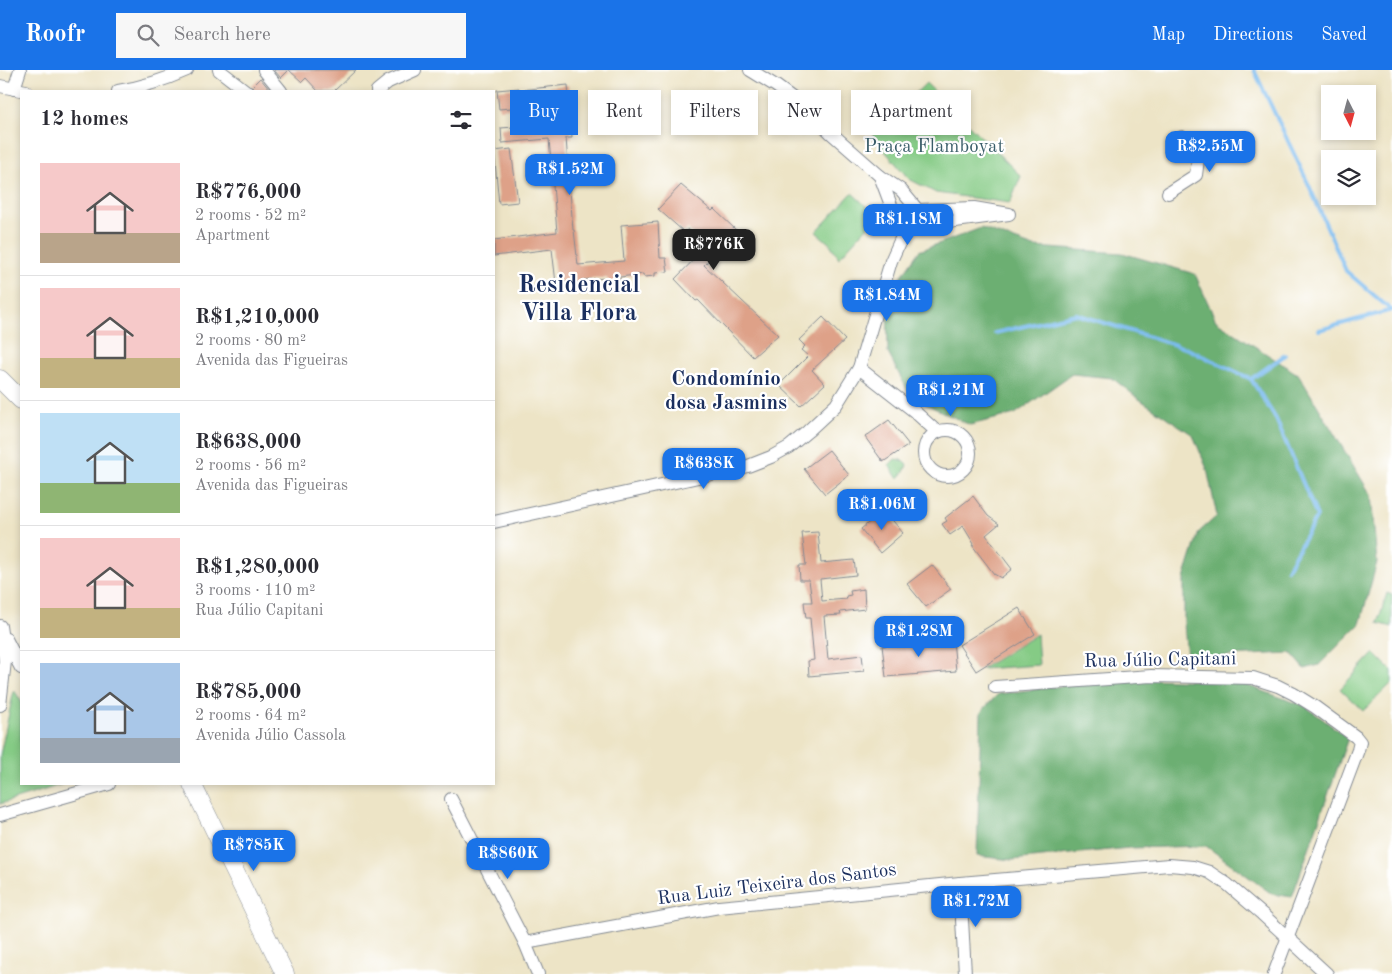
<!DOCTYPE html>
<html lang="en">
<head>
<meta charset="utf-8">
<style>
  :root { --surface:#fff; --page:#f7f7f7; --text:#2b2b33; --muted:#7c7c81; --line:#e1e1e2; --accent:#1a73e8 }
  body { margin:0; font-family:"Old Standard TT",serif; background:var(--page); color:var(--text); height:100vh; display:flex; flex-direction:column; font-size:19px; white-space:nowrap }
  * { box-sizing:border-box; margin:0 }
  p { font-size:16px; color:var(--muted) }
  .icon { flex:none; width:28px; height:28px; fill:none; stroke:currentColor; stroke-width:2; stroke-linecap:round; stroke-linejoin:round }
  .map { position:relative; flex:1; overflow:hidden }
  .panel { position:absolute; left:20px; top:20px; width:475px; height:695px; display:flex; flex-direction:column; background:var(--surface); border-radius:0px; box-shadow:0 2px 8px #0003 }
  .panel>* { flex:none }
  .top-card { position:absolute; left:510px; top:20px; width:475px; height:45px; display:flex; gap:10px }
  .needle { width:32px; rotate:174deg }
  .tools { position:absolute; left:1321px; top:15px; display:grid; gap:10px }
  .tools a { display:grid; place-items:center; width:55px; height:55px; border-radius:0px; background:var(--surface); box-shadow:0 2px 8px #0003; font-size:25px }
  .price { position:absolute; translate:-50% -42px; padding:0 11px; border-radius:10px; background:var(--accent); color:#fff; font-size:16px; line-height:32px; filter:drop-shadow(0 1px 2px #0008) }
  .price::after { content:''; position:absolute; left:50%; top:30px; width:15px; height:11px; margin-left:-8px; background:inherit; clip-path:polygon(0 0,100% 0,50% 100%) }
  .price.on { background:#222; color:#fff }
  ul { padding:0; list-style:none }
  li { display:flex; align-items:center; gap:15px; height:125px; padding:0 20px }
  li+li { border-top:1px solid var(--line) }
  li span { display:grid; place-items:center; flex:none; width:140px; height:100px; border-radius:0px; color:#555 }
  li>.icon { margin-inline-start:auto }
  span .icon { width:60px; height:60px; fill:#fffc; stroke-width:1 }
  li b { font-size:21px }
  h2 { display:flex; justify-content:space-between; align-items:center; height:60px; padding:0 20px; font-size:21px }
  .pill { padding:0 18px; border-radius:0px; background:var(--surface); box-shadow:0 2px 8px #0003; font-size:18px; line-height:45px }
  .pill.on { background:var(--accent); color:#fff }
  header { display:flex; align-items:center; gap:30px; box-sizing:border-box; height:70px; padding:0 25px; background:var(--accent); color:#fff }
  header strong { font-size:24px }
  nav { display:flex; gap:28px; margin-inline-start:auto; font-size:18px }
  .search { width:350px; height:45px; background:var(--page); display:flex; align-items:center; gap:12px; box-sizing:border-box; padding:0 18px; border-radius:0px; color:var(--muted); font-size:19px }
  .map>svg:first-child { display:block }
  .green { fill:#85cb85; stroke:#507d72 }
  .forest { fill:#6caf72; stroke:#446f68 }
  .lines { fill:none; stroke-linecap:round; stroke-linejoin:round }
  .stream { stroke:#7bbcf0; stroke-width:4 }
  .building { fill:#dea188 }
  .minor-casing { stroke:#848a92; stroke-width:14 }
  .secondary-casing { stroke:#848a92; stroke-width:19 }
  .minor { stroke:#fff; stroke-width:12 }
  .secondary { stroke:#fff; stroke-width:18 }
  .labels { text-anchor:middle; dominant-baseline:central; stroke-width:4.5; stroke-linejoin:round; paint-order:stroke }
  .park-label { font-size:19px; fill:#3b5e6a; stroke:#fff }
  .street-label { font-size:19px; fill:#1b2f5e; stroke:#fff }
  .quarter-label { font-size:21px; font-weight:bold; fill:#1b2f5e; stroke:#fff }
  .district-label { font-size:24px; font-weight:bold; fill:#1b2f5e; stroke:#fff }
</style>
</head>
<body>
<header>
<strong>Roofr</strong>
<div class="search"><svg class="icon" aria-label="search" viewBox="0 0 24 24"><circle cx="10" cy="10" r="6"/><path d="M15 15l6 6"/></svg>Search here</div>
<nav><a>Map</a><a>Directions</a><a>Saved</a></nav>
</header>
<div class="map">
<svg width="1392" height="904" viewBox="0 0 1392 904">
  <rect width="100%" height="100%" fill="#fff"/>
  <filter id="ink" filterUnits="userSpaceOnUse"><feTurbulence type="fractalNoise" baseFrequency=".02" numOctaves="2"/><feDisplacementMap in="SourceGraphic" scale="10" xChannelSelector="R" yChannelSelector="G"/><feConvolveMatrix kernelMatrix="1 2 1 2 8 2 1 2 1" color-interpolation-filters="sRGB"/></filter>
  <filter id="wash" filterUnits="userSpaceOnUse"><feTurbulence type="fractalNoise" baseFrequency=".0096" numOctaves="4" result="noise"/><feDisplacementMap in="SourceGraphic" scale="20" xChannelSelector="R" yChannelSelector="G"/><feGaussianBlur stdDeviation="1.12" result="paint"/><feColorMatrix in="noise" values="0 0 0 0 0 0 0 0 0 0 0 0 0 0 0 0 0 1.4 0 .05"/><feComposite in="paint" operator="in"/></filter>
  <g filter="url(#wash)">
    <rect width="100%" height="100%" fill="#ede4c6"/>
    <g class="green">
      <polygon points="926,13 1021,106 1010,133 936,123 909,109 872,66"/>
      <polygon points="852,123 877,146 839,188 830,174 816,162"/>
      <polygon points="895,389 901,390 907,395 904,402 898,409 889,395"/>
      <polygon points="1387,523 1392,525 1392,557 1378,553"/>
      <polygon points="1037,564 1039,595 981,599"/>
      <polygon points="1374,583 1392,601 1392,613 1363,641 1340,619"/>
      <polygon points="14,620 21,631 21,714 63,714 0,734 0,685"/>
    </g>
    <g class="forest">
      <polygon points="981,158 1034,177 1122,183 1195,204 1216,251 1299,305 1371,425 1377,492 1360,554 1319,595 1305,599 1291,583 1187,588 1184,554 1184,509 1199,462 1217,446 1207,399 1193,365 1139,329 1112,308 1072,304 1015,344 970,355 911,327 888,283 887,227 919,181"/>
      <polygon points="1148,609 1237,612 1305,636 1348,668 1292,827 1272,824 1206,776 1129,778 1012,790 977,786 981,642 998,624 1052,617"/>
    </g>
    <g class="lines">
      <g class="stream">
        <polyline points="1254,0 1308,113 1346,201 1391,240"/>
        <polyline points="1319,260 1392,240"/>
        <polyline points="995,263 1076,244 1188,279 1251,309 1276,349 1317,446 1287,499"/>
        <polyline points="1251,309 1285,285"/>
      </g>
    </g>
    <g id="blocks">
      <g class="building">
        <polygon points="274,0 289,0 281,8"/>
        <polygon points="289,0 356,0 334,21 318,21 306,8 302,12"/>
        <polygon points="260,8 270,20 269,21 254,21 252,16"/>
        <polygon points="568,15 572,68 566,68 573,160 574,160 578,195 624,191 621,155 658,152 660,188 666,188 668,202 655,203 655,206 644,207 643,204 620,207 620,211 608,212 607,208 581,210 581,213 570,213 569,211 556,213 552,179 494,186 494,170 557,162 549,69 502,73 501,58 526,56 524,37 499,39 497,20 519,18 519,20"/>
        <polygon points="511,79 518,132 499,134 494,81"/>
        <polygon points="681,115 712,141 714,139 737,161 704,195 778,265 753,287 698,230 696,231 675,209 706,177 688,159 684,162 658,139"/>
        <polygon points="823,247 845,270 812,300 825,314 801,336 779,315 808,286 801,280 805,276 799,270"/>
        <polygon points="889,350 909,375 883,392 865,367"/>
        <polygon points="829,380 849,405 825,424 804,399"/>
        <polygon points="973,426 988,446 999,454 986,465 1012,499 1001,508 994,504 972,475 974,474 963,456 950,465 942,454 947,451 945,448"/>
        <polygon points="884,440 903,463 880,483 861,459"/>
        <polygon points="818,462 821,493 854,490 856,505 820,509 822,531 847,529 846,526 851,525 850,521 864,519 865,539 840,542 841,545 824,546 828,589 862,585 864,601 809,606 808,591 814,590 810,548 806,548 804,532 812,532 809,510 800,510 799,495 806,495 802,463"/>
        <polygon points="932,495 951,519 926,537 907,514"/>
        <polygon points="1019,538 1035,564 976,601 959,575"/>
        <polygon points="953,570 956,601 886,607 882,576"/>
      </g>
    </g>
  </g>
  <g filter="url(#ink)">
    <use href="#blocks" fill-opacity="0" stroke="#848a92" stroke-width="1"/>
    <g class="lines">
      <defs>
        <g id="minor">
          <polyline points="219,0 246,21"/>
          <polyline points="264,0 281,21"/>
          <polyline points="750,0 776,16 806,38 831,63 880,106"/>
          <polyline points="0,16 26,21"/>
          <polyline points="14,19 20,0"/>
          <path d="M 118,21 C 143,17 165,10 187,0"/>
          <polyline points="377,21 388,12 415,0"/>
          <polyline points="1168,123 1196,105 1198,90 1182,67"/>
          <polyline points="897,151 880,106 901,120 916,138"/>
          <polyline points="918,160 955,151 1009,144 974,138 920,140"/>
          <polyline points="859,298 914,341 937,362"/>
          <circle cx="947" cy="383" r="23"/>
          <polyline points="494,452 748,396 771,387 789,377 808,361 836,335 859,298 891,191 904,162"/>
          <polyline points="0,556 5,591 0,635"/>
          <polyline points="6,569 21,598"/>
          <polyline points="995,617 1151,606 1253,608 1278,616 1294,624 1315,637 1356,667 1360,672 1358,680 1274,904"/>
          <polyline points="451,729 525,873 538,904"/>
          <polyline points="0,745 109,714"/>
          <polyline points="960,813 965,904"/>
          <polyline points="525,873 719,837 960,813 1169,795 1193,797 1209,802 1227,814 1262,844 1327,904"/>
        </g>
        <g id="secondary">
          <polyline points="0,309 21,330"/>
          <polyline points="192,714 285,904"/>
        </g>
      </defs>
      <use href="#minor" class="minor-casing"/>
      <use href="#secondary" class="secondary-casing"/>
      <use href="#minor" class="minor"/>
      <use href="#secondary" class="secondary"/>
    </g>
  </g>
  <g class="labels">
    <g class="park-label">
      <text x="934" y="77">Praça Flamboyat</text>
    </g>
    <g class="street-label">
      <text transform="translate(1160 591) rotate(-1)">Rua Júlio Capitani</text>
      <text transform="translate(777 815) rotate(-7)">Rua Luiz Teixeira dos Santos</text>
    </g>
    <g class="quarter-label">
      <text x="726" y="309">Condomínio<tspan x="726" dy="24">dosa Jasmins</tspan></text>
    </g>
    <g class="district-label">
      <text x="579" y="216">Residencial<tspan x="579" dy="28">Villa Flora</tspan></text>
    </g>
  </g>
</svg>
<div class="tools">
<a><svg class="needle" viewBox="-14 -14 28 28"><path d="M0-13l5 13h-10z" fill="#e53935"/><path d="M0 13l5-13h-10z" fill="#7c7c81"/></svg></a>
<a><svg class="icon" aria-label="layers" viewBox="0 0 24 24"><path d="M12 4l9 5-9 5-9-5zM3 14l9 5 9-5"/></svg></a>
</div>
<b class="price" style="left:1210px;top:103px">R$2.55M</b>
<b class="price" style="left:570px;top:126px">R$1.52M</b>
<b class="price" style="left:908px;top:176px">R$1.18M</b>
<b class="price on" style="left:714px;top:201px">R$776K</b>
<b class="price" style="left:887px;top:252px">R$1.84M</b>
<b class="price" style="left:951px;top:347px">R$1.21M</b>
<b class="price" style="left:704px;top:420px">R$638K</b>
<b class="price" style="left:882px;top:461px">R$1.06M</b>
<b class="price" style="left:919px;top:588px">R$1.28M</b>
<b class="price" style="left:254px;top:802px">R$785K</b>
<b class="price" style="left:508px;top:810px">R$860K</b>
<b class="price" style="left:976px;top:858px">R$1.72M</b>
<div class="top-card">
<a class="pill on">Buy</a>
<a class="pill">Rent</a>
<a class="pill">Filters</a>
<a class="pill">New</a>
<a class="pill">Apartment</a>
</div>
<section class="panel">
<h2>12 homes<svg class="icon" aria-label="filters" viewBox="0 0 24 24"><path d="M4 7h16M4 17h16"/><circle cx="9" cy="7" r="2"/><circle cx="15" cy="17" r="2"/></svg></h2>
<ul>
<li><span style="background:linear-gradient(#f6c9c9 70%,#b9a48a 0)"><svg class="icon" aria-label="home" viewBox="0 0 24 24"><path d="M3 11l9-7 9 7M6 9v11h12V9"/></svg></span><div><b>R$776,000</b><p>2 rooms · 52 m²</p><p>Apartment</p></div></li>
<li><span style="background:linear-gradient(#f6c9c9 70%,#c2b280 0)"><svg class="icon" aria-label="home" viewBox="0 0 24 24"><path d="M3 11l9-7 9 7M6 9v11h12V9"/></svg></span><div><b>R$1,210,000</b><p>2 rooms · 80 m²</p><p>Avenida das Figueiras</p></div></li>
<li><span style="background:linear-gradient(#bfe0f5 70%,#8fb573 0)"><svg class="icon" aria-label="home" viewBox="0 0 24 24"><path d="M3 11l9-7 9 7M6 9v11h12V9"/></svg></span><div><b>R$638,000</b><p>2 rooms · 56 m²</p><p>Avenida das Figueiras</p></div></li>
<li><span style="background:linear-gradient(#f6c9c9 70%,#c2b280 0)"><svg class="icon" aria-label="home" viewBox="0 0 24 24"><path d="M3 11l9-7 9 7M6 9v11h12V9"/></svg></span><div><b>R$1,280,000</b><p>3 rooms · 110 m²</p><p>Rua Júlio Capitani</p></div></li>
<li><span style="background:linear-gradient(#a9c7e8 75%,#9aa5b1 0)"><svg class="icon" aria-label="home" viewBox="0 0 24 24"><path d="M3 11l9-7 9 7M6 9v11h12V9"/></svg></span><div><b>R$785,000</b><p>2 rooms · 64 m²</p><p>Avenida Júlio Cassola</p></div></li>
</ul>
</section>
</div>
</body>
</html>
